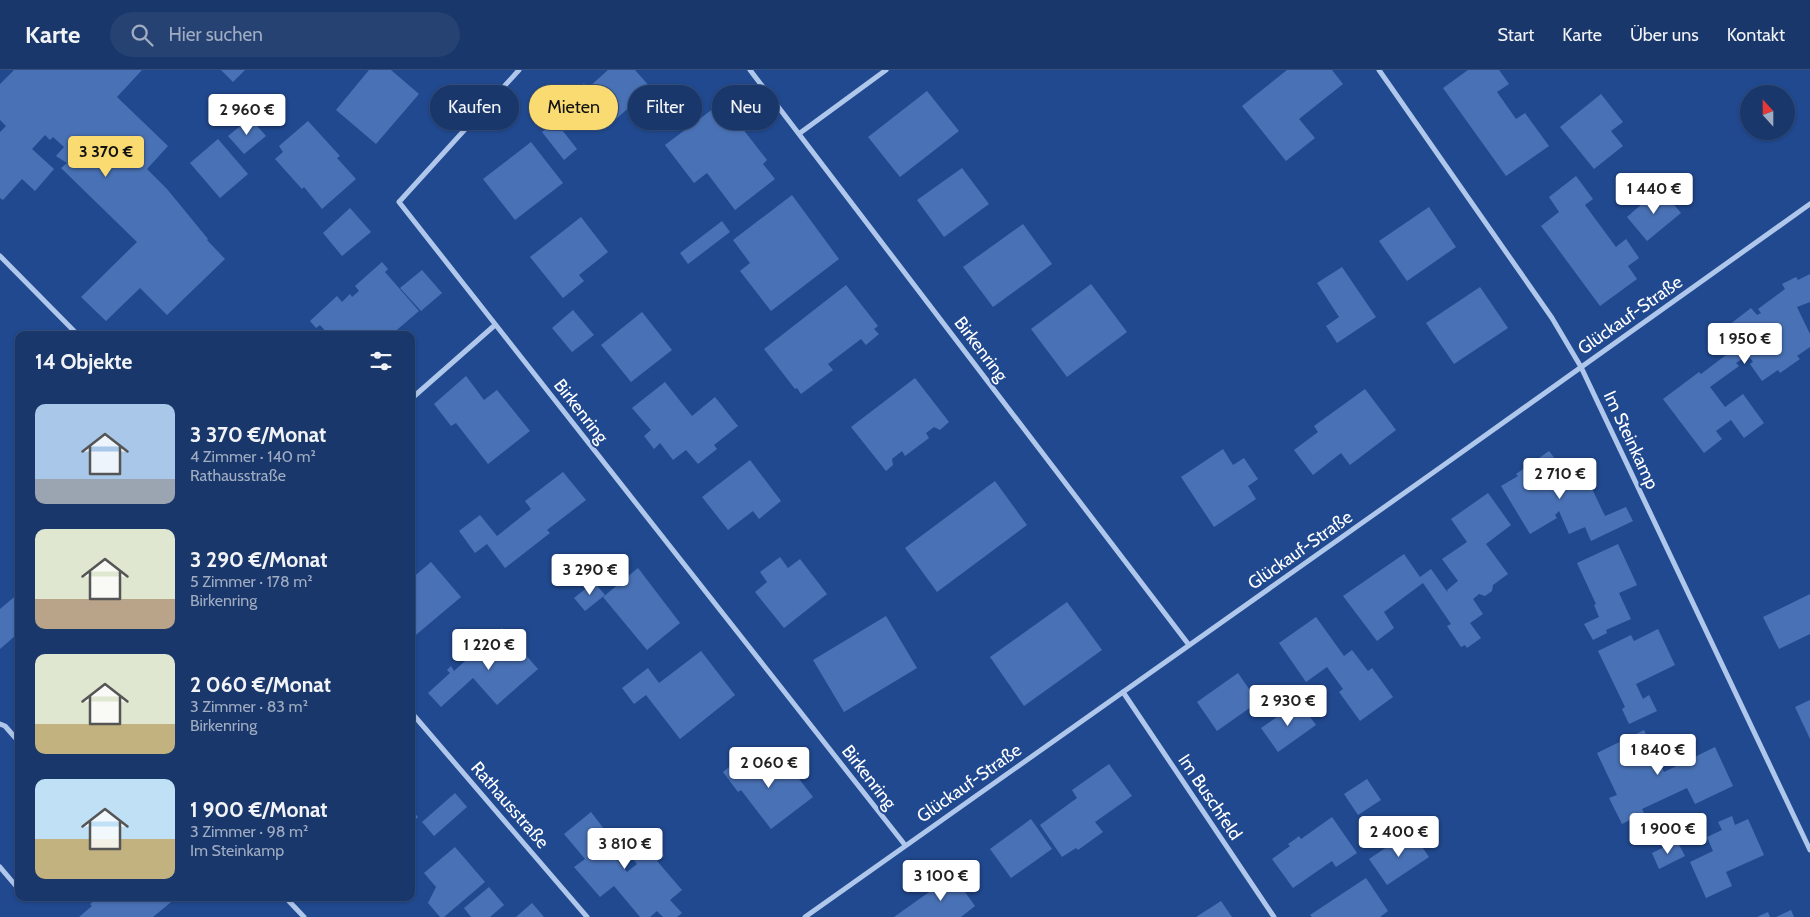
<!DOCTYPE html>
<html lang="de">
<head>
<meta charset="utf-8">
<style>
  :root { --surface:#19376b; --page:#264273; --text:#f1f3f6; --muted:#9facc1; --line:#37517e; --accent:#f9db71 }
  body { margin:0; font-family:Cabin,sans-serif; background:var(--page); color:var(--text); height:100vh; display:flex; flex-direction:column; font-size:19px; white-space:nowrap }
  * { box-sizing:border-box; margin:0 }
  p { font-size:16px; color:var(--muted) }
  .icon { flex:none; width:28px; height:28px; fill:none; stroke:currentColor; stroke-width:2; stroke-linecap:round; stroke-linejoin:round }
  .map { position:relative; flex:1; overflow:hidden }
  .drawer { position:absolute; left:15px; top:261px; width:400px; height:570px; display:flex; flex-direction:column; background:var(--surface); border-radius:10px; box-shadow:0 1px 4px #0004,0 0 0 1px var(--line) }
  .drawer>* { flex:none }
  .guide { position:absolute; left:430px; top:15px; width:475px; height:45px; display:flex; gap:10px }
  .needle { width:32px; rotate:339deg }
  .tools { position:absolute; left:1740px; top:15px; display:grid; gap:10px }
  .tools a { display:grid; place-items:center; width:55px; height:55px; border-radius:50%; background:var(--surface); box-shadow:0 1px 4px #0004,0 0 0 1px var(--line); font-size:25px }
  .price { position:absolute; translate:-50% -42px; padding:0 11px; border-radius:5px; background:#fff; color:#222; font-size:16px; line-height:32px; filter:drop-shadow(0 1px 2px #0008) }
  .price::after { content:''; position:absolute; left:50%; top:30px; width:15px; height:11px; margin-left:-8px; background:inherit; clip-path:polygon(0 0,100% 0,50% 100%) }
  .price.selected { background:var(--accent); color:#111 }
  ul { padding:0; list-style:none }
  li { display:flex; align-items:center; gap:15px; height:125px; padding:0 20px }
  li span { display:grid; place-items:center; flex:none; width:140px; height:100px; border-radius:10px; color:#555 }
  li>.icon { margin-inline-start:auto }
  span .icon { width:60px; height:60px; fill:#fffc; stroke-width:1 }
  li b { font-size:21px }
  h2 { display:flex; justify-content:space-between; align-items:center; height:60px; padding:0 20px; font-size:21px }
  .chip { padding:0 18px; border-radius:22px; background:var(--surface); box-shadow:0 1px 4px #0004,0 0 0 1px var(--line); font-size:18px; line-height:45px }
  .chip.selected { background:var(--accent); color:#111 }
  header { display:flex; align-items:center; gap:30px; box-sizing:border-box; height:70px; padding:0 25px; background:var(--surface); border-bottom:1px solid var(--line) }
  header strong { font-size:24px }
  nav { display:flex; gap:28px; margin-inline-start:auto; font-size:18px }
  .search { width:350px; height:45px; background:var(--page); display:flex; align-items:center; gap:12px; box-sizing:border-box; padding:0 18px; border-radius:28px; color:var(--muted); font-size:19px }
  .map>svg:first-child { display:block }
  .building { fill:#4972b6 }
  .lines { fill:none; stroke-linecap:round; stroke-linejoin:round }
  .street { stroke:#b0c7ec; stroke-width:5 }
  .labels { text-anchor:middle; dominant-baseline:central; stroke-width:4; stroke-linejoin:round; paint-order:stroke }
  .street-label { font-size:18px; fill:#fff; stroke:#21498f }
</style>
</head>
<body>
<header>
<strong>Karte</strong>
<div class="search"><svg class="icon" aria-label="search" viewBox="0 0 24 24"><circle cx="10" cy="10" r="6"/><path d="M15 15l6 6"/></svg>Hier suchen</div>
<nav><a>Start</a><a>Karte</a><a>Über uns</a><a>Kontakt</a></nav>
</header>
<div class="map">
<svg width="1810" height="847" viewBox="0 0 1810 847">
  <rect width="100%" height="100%" fill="#21498f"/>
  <g class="building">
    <polygon points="14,0 142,0 117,27 168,76 147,99 167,119 208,169 207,170 225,189 167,245 140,218 106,251 81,227 137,172 61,98 67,93 56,86 64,77 53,67 50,70 45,65 32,79 54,99 35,121 22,109 3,130 0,128 0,62 6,56 0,50 0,14"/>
    <polygon points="221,0 245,0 233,12"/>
    <polygon points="369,0 391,0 419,24 376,74 336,40"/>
    <polygon points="608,0 635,0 651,18 616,49 602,34 588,46 570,25 584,13 588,18"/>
    <polygon points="1287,0 1332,0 1343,14 1299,49 1315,68 1286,91 1242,36"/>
    <polygon points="1468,0 1499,0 1509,14 1497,22 1516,49 1525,43 1549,76 1506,106 1443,18"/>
    <polygon points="927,21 959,61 900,107 868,67"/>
    <polygon points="1601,24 1623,52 1611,61 1623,76 1594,99 1560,57"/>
    <polygon points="722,32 767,90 763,94 775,109 735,140 707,103 694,113 665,75"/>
    <polygon points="250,48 266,66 244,84 228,66"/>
    <polygon points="308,51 340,86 337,88 356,109 322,139 304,117 302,119 275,89 283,82 279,76"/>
    <polygon points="555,51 577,79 564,90 542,62"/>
    <polygon points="218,69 248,104 220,128 190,93"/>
    <polygon points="531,72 563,113 515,150 483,109"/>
    <polygon points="962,98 989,134 944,167 917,130"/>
    <polygon points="1576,106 1593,129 1585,135 1616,177 1626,169 1639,188 1628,196 1637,209 1600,236 1541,156 1559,142 1549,127"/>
    <polygon points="1660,118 1681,143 1647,171 1627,147"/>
    <polygon points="792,125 839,189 771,241 740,201 750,193 733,170"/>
    <polygon points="1429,137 1456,177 1407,211 1379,171"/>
    <polygon points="350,138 371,162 342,186 323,163"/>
    <polygon points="581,147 608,182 579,205 584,211 563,228 530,187"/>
    <polygon points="722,151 730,162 688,194 680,183"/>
    <polygon points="1023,154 1052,194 993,237 963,197"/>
    <polygon points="382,192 388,199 385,202 419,241 391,265 329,265 320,255 316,258 310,251 337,226 342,232 350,224 352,227 359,221 355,216"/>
    <polygon points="1342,197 1376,247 1337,273 1326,256 1339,247 1317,213"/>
    <polygon points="422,200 442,223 421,241 400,218"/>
    <polygon points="1810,204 1810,232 1797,237 1810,264 1810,277 1797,286 1800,289 1780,303 1778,300 1762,311 1750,294 1753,292 1748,285 1736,293 1739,296 1710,317 1725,337 1743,324 1764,353 1744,368 1731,350 1716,361 1722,369 1704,383 1663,329 1699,302 1701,304 1726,285 1723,281 1726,279 1724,276 1728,272 1726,269 1731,257 1729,255 1751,238 1757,245 1761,243 1758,239 1785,219 1782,214 1796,207 1798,210"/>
    <polygon points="1091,214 1127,262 1067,307 1031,259"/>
    <polygon points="846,215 878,256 874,259 879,264 866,275 861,269 828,294 833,300 801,324 797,318 795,319 764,279"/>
    <polygon points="1480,217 1508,258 1454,294 1426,253"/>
    <polygon points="573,240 594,265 572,282 552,258"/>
    <polygon points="642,242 672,280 631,312 601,275"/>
    <polygon points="466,306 484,330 497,320 530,361 488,394 456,353 451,356 434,334"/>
    <polygon points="915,308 949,352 940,360 934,357 926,363 929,368 905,386 902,381 892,389 893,395 886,401 851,357"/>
    <polygon points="665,312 692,346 715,327 738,356 714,375 717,379 698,394 686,380 673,390 660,373 654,379 644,366 651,360 632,338"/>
    <polygon points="1365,319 1396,360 1350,395 1341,383 1313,405 1294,380 1318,362 1314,356"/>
    <polygon points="1223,379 1233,395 1244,388 1258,409 1248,416 1256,429 1214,457 1181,407"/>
    <polygon points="1549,381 1565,402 1561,405 1564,410 1583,400 1605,446 1626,437 1633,451 1591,471 1585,457 1569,464 1559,441 1555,445 1557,448 1530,464 1501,416 1518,406 1516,404"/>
    <polygon points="750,390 781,431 759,449 753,441 728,460 702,427"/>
    <polygon points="563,402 586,430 547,460 550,463 505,498 487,474 475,483 459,461 480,445 497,466 531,439 525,431"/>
    <polygon points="995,411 1027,455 937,522 905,478"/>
    <polygon points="1488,423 1511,455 1486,474 1508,504 1493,515 1492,521 1485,526 1479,524 1473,529 1483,544 1470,553 1481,568 1467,578 1465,575 1461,577 1447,556 1451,554 1423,513 1384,542 1394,558 1377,571 1343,526 1404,484 1420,507 1431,499 1448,523 1447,520 1458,511 1442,489 1467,472 1451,449"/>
    <polygon points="1618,474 1637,515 1619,523 1631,549 1606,560 1607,563 1593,570 1584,554 1599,547 1594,535 1596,534 1577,493"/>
    <polygon points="780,487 788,498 800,489 827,524 784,558 755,522 767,512 760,502"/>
    <polygon points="431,492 461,527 411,569 411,509"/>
    <polygon points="638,498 680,553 647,580 603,527"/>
    <polygon points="594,512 605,525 585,541 574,528"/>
    <polygon points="19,523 19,570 15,566 0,579 0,539"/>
    <polygon points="1810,524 1810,564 1779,579 1763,547"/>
    <polygon points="1067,532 1102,580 1024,636 990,587"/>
    <polygon points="886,546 917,598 844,642 813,590"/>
    <polygon points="1316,547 1344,586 1352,580 1368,601 1372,598 1393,627 1360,651 1339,622 1343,619 1327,597 1306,612 1279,573"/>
    <polygon points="502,558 538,599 497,635 473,608 441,637 428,623 450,603 447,600 451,596 454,601"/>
    <polygon points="1658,559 1675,595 1636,614 1643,629 1649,625 1657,641 1629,654 1622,639 1625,637 1598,581 1631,565 1634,571"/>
    <polygon points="701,581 735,625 680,669 646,625 634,634 622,618 648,598 659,613"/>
    <polygon points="1238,603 1258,632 1217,661 1197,632"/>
    <polygon points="1810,630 1810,669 1795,637"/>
    <polygon points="1299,632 1316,655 1278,682 1261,658"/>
    <polygon points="1644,660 1664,702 1715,677 1733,716 1695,734 1687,718 1642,739 1644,743 1622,754 1609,728 1617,725 1597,683"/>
    <polygon points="747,683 762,704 783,688 813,727 771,759 741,720 738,722 723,702"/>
    <polygon points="1109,694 1132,726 1095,752 1103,762 1078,780 1076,778 1062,787 1040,755 1077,728 1072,720"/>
    <polygon points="1367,709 1381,730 1358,745 1344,724"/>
    <polygon points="455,723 467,737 434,766 422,752"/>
    <polygon points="411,739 418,747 411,754"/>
    <polygon points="591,742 611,768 603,773 627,802 637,794 632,788 640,782 632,773 645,762 664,786 657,791 682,820 670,830 682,843 677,847 663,847 657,841 650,847 640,847 614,816 600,827 574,797 585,789 564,764"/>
    <polygon points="1732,746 1735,755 1748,749 1764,785 1726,802 1732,816 1706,828 1690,792 1713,781 1707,767 1722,760 1718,752"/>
    <polygon points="1332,747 1357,783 1336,797 1332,791 1293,818 1272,789 1290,776 1288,774 1294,770 1299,766 1301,769"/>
    <polygon points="1031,749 1052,779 1011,808 990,779"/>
    <polygon points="1411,761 1429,787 1387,815 1369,789"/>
    <polygon points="1677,771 1685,786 1659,799 1652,783"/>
    <polygon points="455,777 485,812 444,847 440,847 428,833 436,817 424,803"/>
    <polygon points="953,805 975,836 961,847 894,847"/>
    <polygon points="1366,808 1388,841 1380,847 1312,847 1310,845"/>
    <polygon points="489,817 504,835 490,847 471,847 464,838"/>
    <polygon points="98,828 176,828 153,847 79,847 92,836 90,834"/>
    <polygon points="1221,831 1232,847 1196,847"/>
    <polygon points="532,833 544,847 516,847"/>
    <polygon points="1791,840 1794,847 1776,847"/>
    <polygon points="1768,842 1770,847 1757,847"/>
  </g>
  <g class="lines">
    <g class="street">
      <polyline points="519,0 399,132 905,775"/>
      <polyline points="750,0 1189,575"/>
      <polyline points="1379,0 1552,248 1581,297 1810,780"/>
      <polyline points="800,63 886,0"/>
      <polyline points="0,186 78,265"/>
      <polyline points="411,329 495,255"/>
      <polyline points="1123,622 1274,847"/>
      <polyline points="411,642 587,847"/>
      <polyline points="0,654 5,656 19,672"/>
      <polyline points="0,797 16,816 19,817"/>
      <polyline points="64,828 71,828"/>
      <polyline points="286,828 304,847"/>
      <polyline points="805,847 1441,397 1810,134"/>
    </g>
  </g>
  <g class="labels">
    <g class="street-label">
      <text transform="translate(1630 245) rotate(-35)">Glückauf-Straße</text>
      <text transform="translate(981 279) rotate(53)">Birkenring</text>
      <text transform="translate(581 341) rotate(52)">Birkenring</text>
      <text transform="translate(1631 370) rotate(65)">Im Steinkamp</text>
      <text transform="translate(1300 480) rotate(-35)">Glückauf-Straße</text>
      <text transform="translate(869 707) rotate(52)">Birkenring</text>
      <text transform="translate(969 713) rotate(-35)">Glückauf-Straße</text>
      <text transform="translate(1210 727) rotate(56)">Im Buschfeld</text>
      <text transform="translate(510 735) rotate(49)">Rathausstraße</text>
    </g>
  </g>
</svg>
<div class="tools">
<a><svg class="needle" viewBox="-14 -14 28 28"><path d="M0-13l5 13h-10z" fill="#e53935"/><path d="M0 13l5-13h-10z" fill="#9facc1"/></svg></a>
</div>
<b class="price" style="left:247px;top:66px">2 960 €</b>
<b class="price selected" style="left:106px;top:108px">3 370 €</b>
<b class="price" style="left:1654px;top:145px">1 440 €</b>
<b class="price" style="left:1745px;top:295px">1 950 €</b>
<b class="price" style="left:1560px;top:430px">2 710 €</b>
<b class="price" style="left:590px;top:526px">3 290 €</b>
<b class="price" style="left:489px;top:601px">1 220 €</b>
<b class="price" style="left:1288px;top:657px">2 930 €</b>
<b class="price" style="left:1658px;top:706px">1 840 €</b>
<b class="price" style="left:769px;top:719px">2 060 €</b>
<b class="price" style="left:1668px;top:785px">1 900 €</b>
<b class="price" style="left:1399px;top:788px">2 400 €</b>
<b class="price" style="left:625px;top:800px">3 810 €</b>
<b class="price" style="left:941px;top:832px">3 100 €</b>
<div class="guide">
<a class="chip">Kaufen</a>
<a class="chip selected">Mieten</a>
<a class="chip">Filter</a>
<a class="chip">Neu</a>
</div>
<section class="drawer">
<h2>14 Objekte<svg class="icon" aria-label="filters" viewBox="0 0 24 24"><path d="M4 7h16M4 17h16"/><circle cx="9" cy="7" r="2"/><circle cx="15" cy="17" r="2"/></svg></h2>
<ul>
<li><span style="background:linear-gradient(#a9c7e8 75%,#9aa5b1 0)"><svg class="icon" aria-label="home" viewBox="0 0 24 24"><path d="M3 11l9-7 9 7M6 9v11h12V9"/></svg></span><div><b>3 370 €/Monat</b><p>4 Zimmer · 140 m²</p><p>Rathausstraße</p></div></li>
<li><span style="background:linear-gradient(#dfe7d0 70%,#b9a48a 0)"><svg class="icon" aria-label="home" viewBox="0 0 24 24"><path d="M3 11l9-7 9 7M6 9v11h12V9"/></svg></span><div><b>3 290 €/Monat</b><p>5 Zimmer · 178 m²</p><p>Birkenring</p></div></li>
<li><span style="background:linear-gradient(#dfe7d0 70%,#c2b280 0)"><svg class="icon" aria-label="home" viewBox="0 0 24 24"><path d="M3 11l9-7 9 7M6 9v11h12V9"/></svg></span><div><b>2 060 €/Monat</b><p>3 Zimmer · 83 m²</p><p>Birkenring</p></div></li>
<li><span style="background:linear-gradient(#bfe0f5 60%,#c2b280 0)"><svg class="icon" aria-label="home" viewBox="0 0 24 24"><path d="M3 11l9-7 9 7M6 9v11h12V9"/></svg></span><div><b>1 900 €/Monat</b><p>3 Zimmer · 98 m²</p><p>Im Steinkamp</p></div></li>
</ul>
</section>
</div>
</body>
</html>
